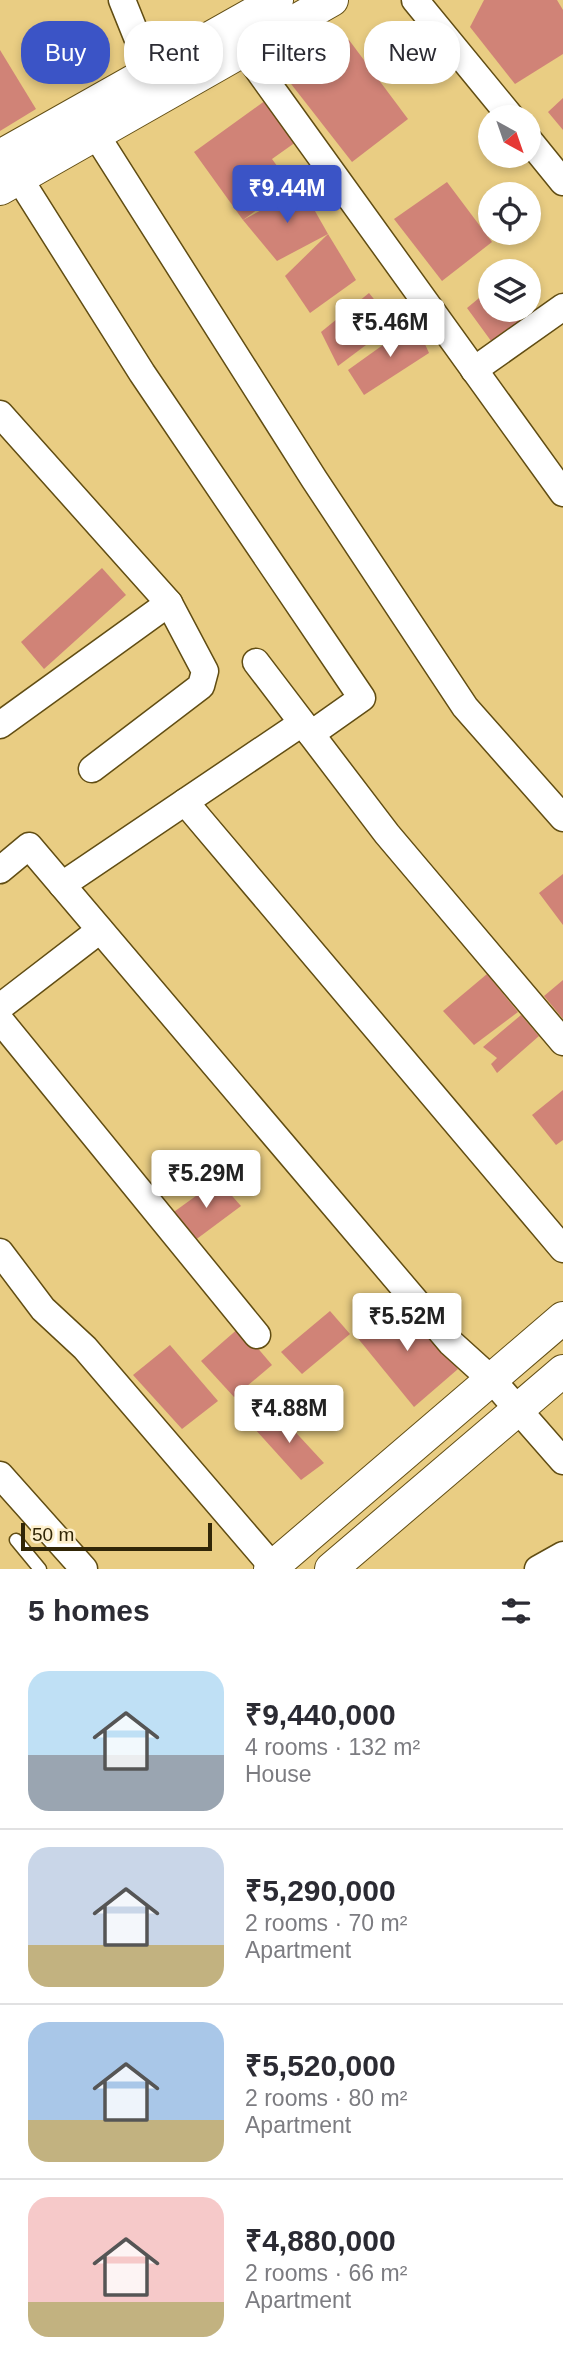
<!DOCTYPE html>
<html lang="en">
<head>
<meta charset="utf-8">
<style>
  :root { --surface:#fff; --page:#f2f2f3; --text:#2b2b33; --muted:#7c7c81; --line:#e1e1e2; --accent:#3b54c6 }
  body { margin:0; font-family:Helvetica,sans-serif; background:var(--page); color:var(--text); height:100vh; display:flex; flex-direction:column; font-size:26px; white-space:nowrap }
  * { box-sizing:border-box; margin:0 }
  p { font-size:23px; color:var(--muted) }
  .icon { flex:none; width:38px; height:38px; fill:none; stroke:currentColor; stroke-width:2; stroke-linecap:round; stroke-linejoin:round }
  .map { position:relative; height:1569px; overflow:hidden }
  .sheet { display:flex; flex-direction:column; background:var(--surface); flex:1 }
  .sheet>* { flex:none }
  .guide { position:absolute; left:21px; top:21px; width:522px; height:63px; display:flex; gap:14px }
  .needle { width:46px; rotate:140deg }
  .tools { position:absolute; left:478px; top:105px; display:grid; gap:14px }
  .tools a { display:grid; place-items:center; width:63px; height:63px; border-radius:50%; background:var(--surface); box-shadow:0 4px 10px #0003; font-size:35px }
  .scale { position:absolute; left:21px; bottom:18px; width:191px; box-sizing:border-box; padding-left:7px; border:4px solid #312607; border-top:0; font-size:19px; line-height:24px; white-space:nowrap; color:#312607; -webkit-text-stroke:5px #fdefcc; paint-order:stroke }
  .price { position:absolute; translate:-50% -60px; padding:0 16px; border-radius:7px; background:#fff; color:#222; font-size:23px; line-height:46px; filter:drop-shadow(0 2px 4px #0008) }
  .price::after { content:''; position:absolute; left:50%; top:42px; width:21px; height:16px; margin-left:-10px; background:inherit; clip-path:polygon(0 0,100% 0,50% 100%) }
  .price.on { background:var(--accent); color:#fff }
  ul { padding:0; list-style:none }
  li { display:flex; align-items:center; gap:21px; height:175px; padding:0 28px }
  li+li { border-top:2px solid var(--line) }
  li span { display:grid; place-items:center; flex:none; width:196px; height:140px; border-radius:21px; color:#555 }
  li>.icon { margin-inline-start:auto }
  span .icon { width:84px; height:84px; fill:#fffc; stroke-width:1 }
  li b { font-size:30px }
  h2 { display:flex; justify-content:space-between; align-items:center; height:84px; padding:0 28px; font-size:30px }
  .chip { padding:0 24px; border-radius:28px; background:var(--surface); box-shadow:0 4px 10px #0003; font-size:24px; line-height:63px }
  .chip.on { background:var(--accent); color:#fff }
  .map>svg:first-child { display:block }
  .building { fill:#d08377 }
  .lines { fill:none; stroke-linecap:round; stroke-linejoin:round }
  .service-casing { stroke:#614d13; stroke-width:15 }
  .minor-casing { stroke:#614d13; stroke-width:29 }
  .tertiary-casing { stroke:#614d13; stroke-width:34 }
  .service { stroke:#fff; stroke-width:12 }
  .minor { stroke:#fff; stroke-width:26 }
  .tertiary { stroke:#fff; stroke-width:32 }
</style>
</head>
<body>
<div class="map">
<svg width="563" height="1569" viewBox="0 0 563 1569">
  <rect width="100%" height="100%" fill="#e9cd83"/>
  <g class="building">
    <polygon points="484,0 557,0 563,10 563,54 515,84 470,27"/>
    <polygon points="349,40 408,119 352,162 288,80"/>
    <polygon points="0,50 36,109 0,131"/>
    <polygon points="273,95 303,137 272,159 291,185 243,220 194,152"/>
    <polygon points="563,98 563,130 548,112"/>
    <polygon points="447,182 492,242 442,281 394,219"/>
    <polygon points="302,188 328,234 277,261 243,220"/>
    <polygon points="328,234 356,280 310,313 285,276"/>
    <polygon points="490,289 490,310 528,310 528,298 543,321 494,345 467,308"/>
    <polygon points="369,293 394,324 338,366 321,332"/>
    <polygon points="415,322 429,353 364,395 348,370"/>
    <polygon points="102,568 126,595 44,669 21,642"/>
    <polygon points="563,874 563,925 539,893"/>
    <polygon points="487,974 518,1012 474,1045 443,1011"/>
    <polygon points="563,980 563,1019 544,996"/>
    <polygon points="521,1015 539,1036 497,1073 491,1064 497,1058 483,1047"/>
    <polygon points="563,1090 563,1140 556,1145 532,1115"/>
    <polygon points="218,1180 241,1206 194,1241 171,1214"/>
    <polygon points="398,1300 458,1369 414,1407 356,1336"/>
    <polygon points="330,1311 350,1334 302,1374 281,1352"/>
    <polygon points="240,1327 272,1365 234,1397 201,1361"/>
    <polygon points="170,1345 218,1401 182,1429 133,1375"/>
    <polygon points="275,1410 324,1463 301,1480 254,1428"/>
  </g>
  <g class="lines">
    <defs>
      <polyline id="service" points="16,1540 40,1569"/>
      <g id="minor">
        <polyline points="122,0 151,72"/>
        <polyline points="415,0 511,117"/>
        <polyline points="233,35 563,493"/>
        <polyline points="96,135 314,479 465,707 563,818"/>
        <polyline points="528,139 563,182"/>
        <polyline points="19,178 142,373 362,698 311,734"/>
        <polyline points="474,370 563,307"/>
        <polyline points="0,414 169,603 0,725"/>
        <polyline points="256,662 387,834 563,1042"/>
        <polyline points="92,769 201,686 205,671 169,603"/>
        <polyline points="185,802 563,1249"/>
        <polyline points="0,870 29,846 451,1343 493,1381 563,1461"/>
        <polyline points="62,885 302,723"/>
        <polyline points="0,1007 100,930"/>
        <polyline points="0,1020 257,1335"/>
        <polyline points="0,1252 43,1309 85,1348 273,1567"/>
        <polyline points="0,1475 84,1569"/>
        <polyline points="538,1569 563,1555"/>
      </g>
      <g id="tertiary">
        <polyline points="0,156 277,0"/>
        <polyline points="0,189 332,0"/>
        <polyline points="270,1569 563,1318"/>
        <polyline points="331,1569 563,1371"/>
      </g>
    </defs>
    <use href="#service" class="service-casing"/>
    <use href="#minor" class="minor-casing"/>
    <use href="#tertiary" class="tertiary-casing"/>
    <use href="#service" class="service"/>
    <use href="#minor" class="minor"/>
    <use href="#tertiary" class="tertiary"/>
  </g>
</svg>
<div class="tools">
<a><svg class="needle" viewBox="-14 -14 28 28"><path d="M0-13l5 13h-10z" fill="#e53935"/><path d="M0 13l5-13h-10z" fill="#7c7c81"/></svg></a>
<a><svg class="icon" aria-label="locate" viewBox="0 0 24 24"><circle cx="12" cy="12" r="6"/><path d="M12 2v4M12 18v4M2 12h4M18 12h4"/></svg></a>
<a><svg class="icon" aria-label="layers" viewBox="0 0 24 24"><path d="M12 4l9 5-9 5-9-5zM3 14l9 5 9-5"/></svg></a>
</div>
<div class="scale">50 m</div>
<b class="price on" style="left:287px;top:225px">₹9.44M</b>
<b class="price" style="left:390px;top:359px">₹5.46M</b>
<b class="price" style="left:206px;top:1210px">₹5.29M</b>
<b class="price" style="left:407px;top:1353px">₹5.52M</b>
<b class="price" style="left:289px;top:1445px">₹4.88M</b>
<div class="guide">
<a class="chip on">Buy</a>
<a class="chip">Rent</a>
<a class="chip">Filters</a>
<a class="chip">New</a>
</div>
</div>
<section class="sheet">
<h2>5 homes<svg class="icon" aria-label="filters" viewBox="0 0 24 24"><path d="M4 7h16M4 17h16"/><circle cx="9" cy="7" r="2"/><circle cx="15" cy="17" r="2"/></svg></h2>
<ul>
<li><span style="background:linear-gradient(#bfe0f5 60%,#9aa5b1 0)"><svg class="icon" aria-label="home" viewBox="0 0 24 24"><path d="M3 11l9-7 9 7M6 9v11h12V9"/></svg></span><div><b>₹9,440,000</b><p>4 rooms · 132 m²</p><p>House</p></div></li>
<li><span style="background:linear-gradient(#c9d6e8 70%,#c2b280 0)"><svg class="icon" aria-label="home" viewBox="0 0 24 24"><path d="M3 11l9-7 9 7M6 9v11h12V9"/></svg></span><div><b>₹5,290,000</b><p>2 rooms · 70 m²</p><p>Apartment</p></div></li>
<li><span style="background:linear-gradient(#a9c7e8 70%,#c2b280 0)"><svg class="icon" aria-label="home" viewBox="0 0 24 24"><path d="M3 11l9-7 9 7M6 9v11h12V9"/></svg></span><div><b>₹5,520,000</b><p>2 rooms · 80 m²</p><p>Apartment</p></div></li>
<li><span style="background:linear-gradient(#f6c9c9 75%,#c2b280 0)"><svg class="icon" aria-label="home" viewBox="0 0 24 24"><path d="M3 11l9-7 9 7M6 9v11h12V9"/></svg></span><div><b>₹4,880,000</b><p>2 rooms · 66 m²</p><p>Apartment</p></div></li>
</ul>
</section>
</body>
</html>
